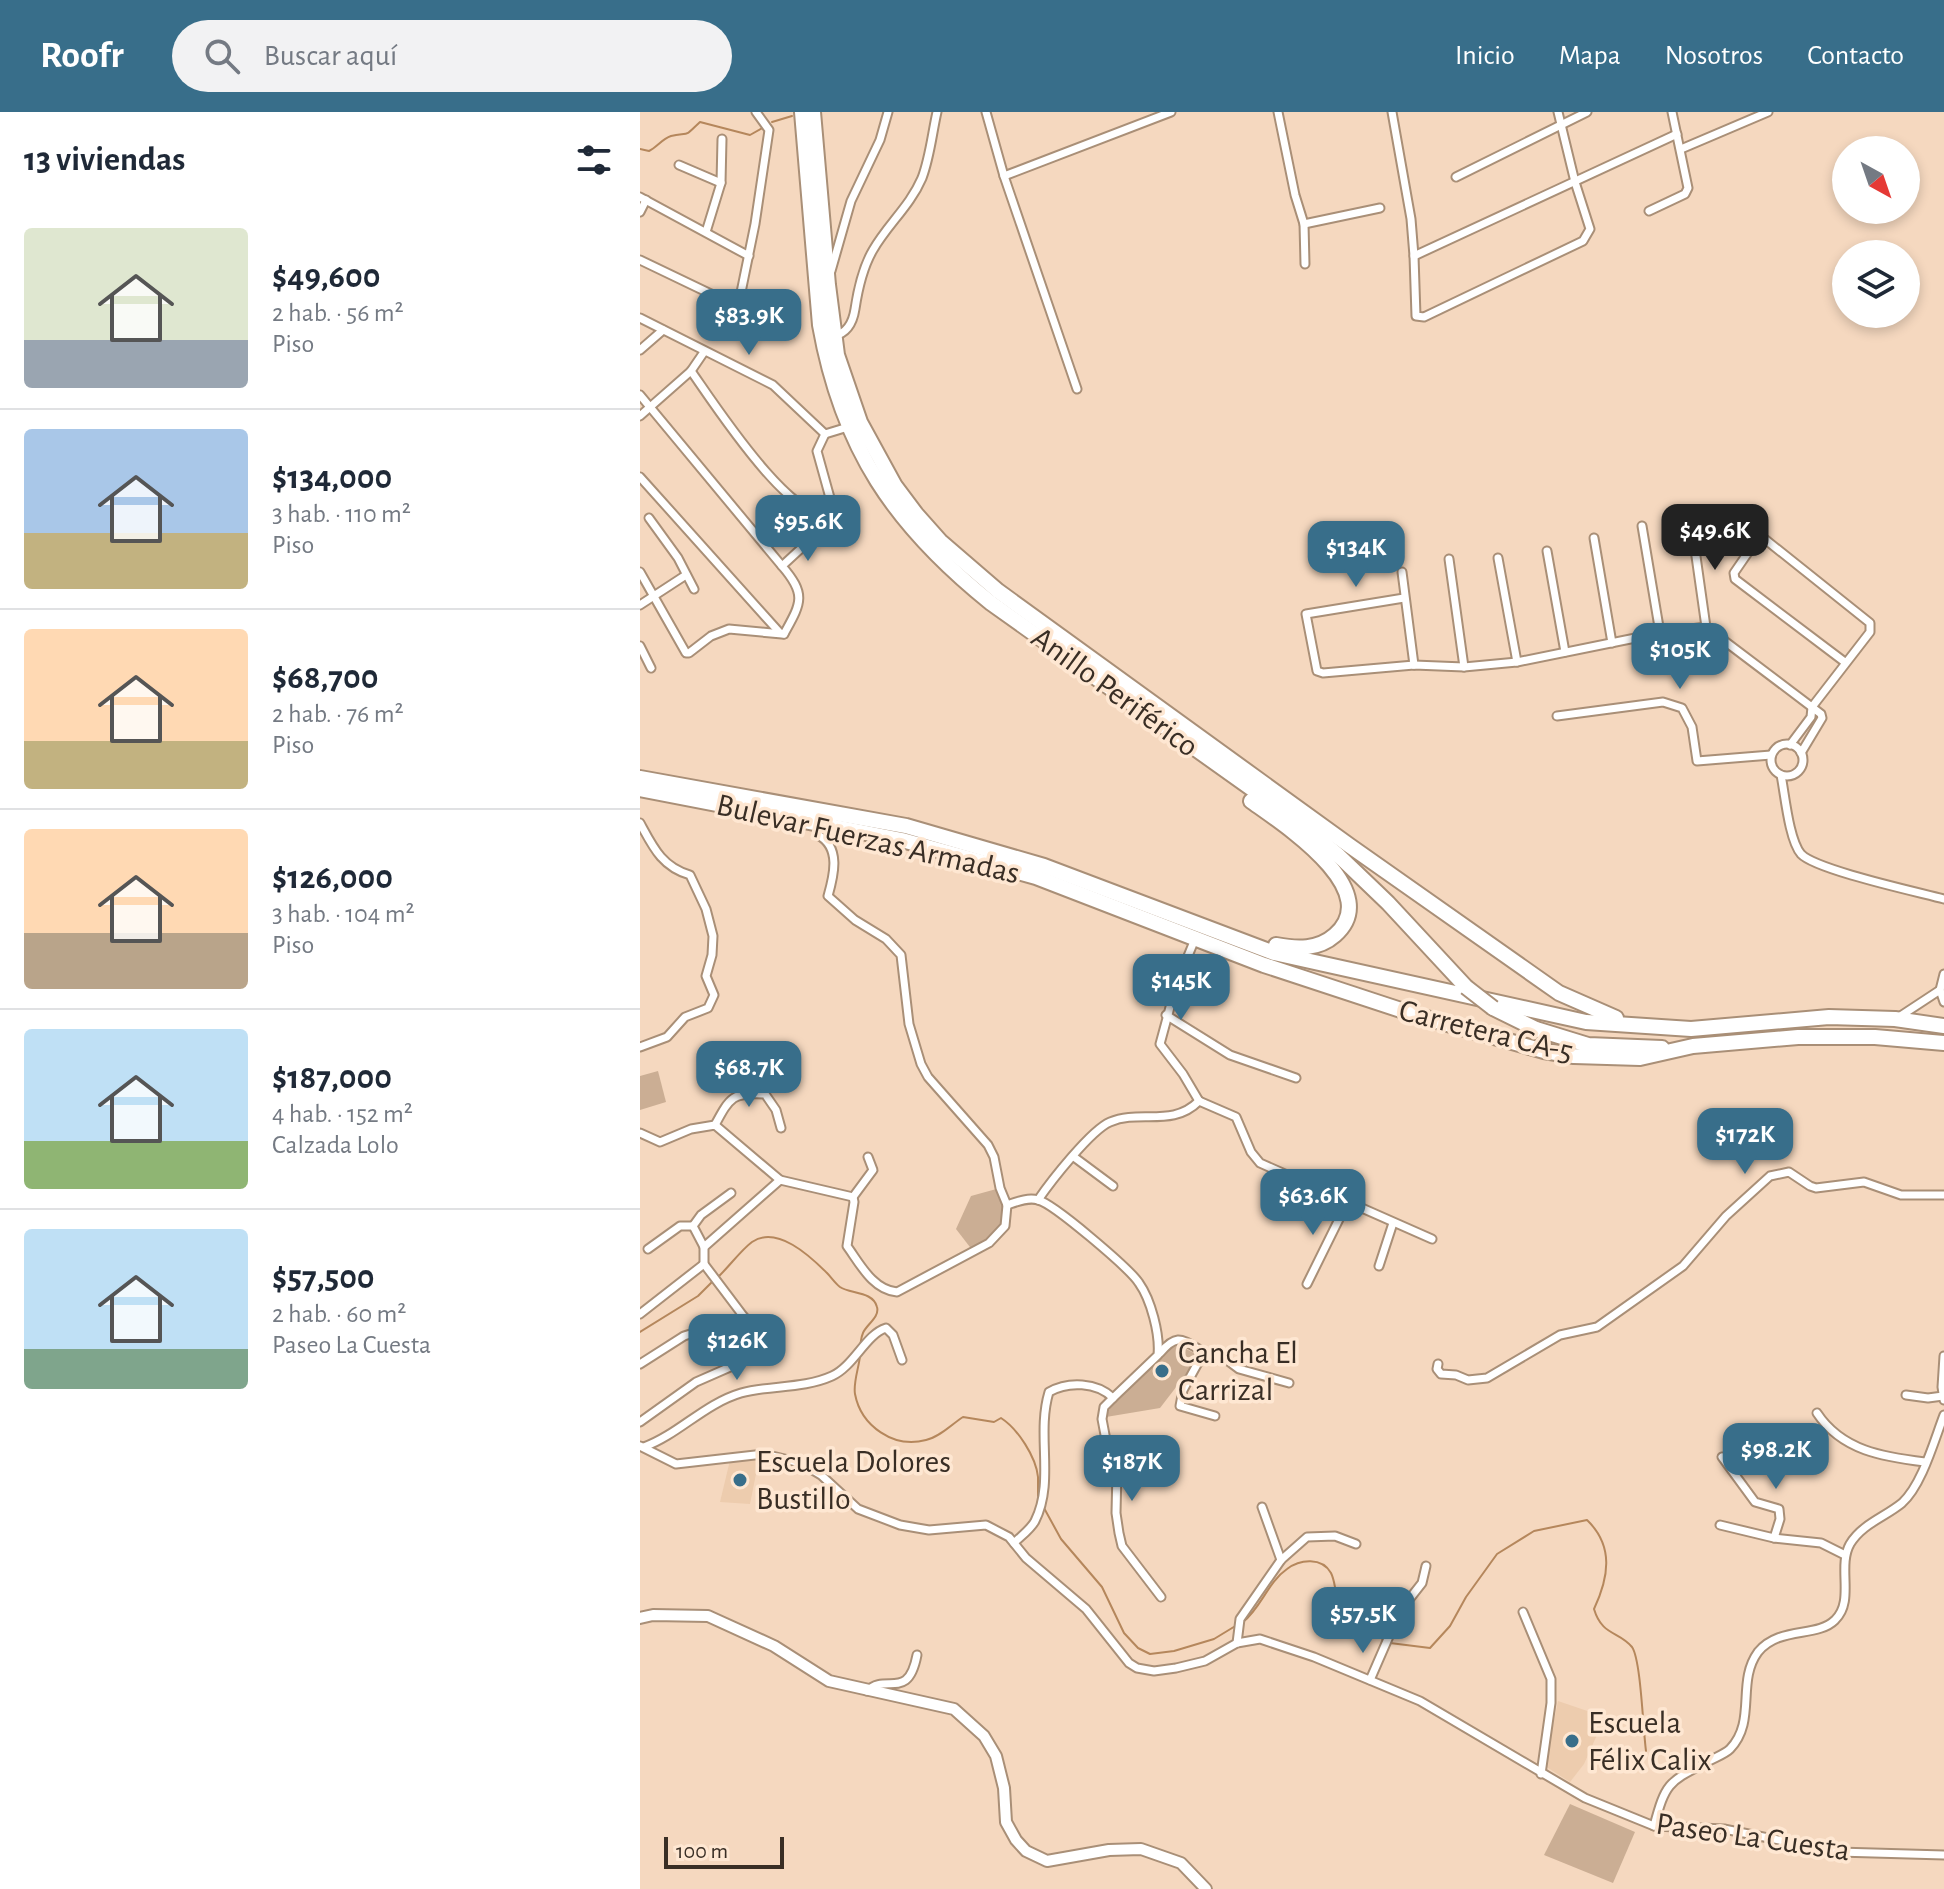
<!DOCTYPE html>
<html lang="es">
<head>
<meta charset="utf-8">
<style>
  :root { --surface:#fff; --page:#f2f2f3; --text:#1f2937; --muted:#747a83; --line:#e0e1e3; --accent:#386e8a }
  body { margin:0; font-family:"Alegreya Sans",sans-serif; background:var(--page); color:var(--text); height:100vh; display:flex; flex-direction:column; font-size:30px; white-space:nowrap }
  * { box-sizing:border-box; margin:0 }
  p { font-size:26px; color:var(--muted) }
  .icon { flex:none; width:44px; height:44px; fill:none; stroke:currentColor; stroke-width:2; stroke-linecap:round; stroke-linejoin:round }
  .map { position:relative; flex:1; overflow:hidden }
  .drawer { display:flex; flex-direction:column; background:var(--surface); width:640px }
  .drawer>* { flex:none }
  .needle { width:52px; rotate:140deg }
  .tools { position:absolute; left:1192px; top:24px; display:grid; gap:16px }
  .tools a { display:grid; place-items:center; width:88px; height:88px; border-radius:50%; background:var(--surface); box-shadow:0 4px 12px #0003; font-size:40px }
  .scale { position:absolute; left:24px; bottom:20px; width:120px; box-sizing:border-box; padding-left:8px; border:4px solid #392e25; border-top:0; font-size:22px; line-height:28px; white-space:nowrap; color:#392e25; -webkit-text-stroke:6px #fee7d2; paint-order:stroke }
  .price { position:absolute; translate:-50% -68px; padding:0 18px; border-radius:16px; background:var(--accent); color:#fff; font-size:26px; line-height:52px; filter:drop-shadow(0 2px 4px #0008) }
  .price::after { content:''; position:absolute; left:50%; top:48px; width:24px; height:18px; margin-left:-12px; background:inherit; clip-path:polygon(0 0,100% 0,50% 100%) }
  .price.active { background:#222; color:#fff }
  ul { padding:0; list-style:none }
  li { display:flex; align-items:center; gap:24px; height:200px; padding:0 24px }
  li+li { border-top:2px solid var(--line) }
  li span { display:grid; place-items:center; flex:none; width:224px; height:160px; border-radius:8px; color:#555 }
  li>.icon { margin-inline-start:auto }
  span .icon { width:96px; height:96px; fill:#fffc; stroke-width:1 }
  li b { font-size:34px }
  h2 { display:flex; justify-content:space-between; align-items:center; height:96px; padding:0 24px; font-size:34px }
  header { display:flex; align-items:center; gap:48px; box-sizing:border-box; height:112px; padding:0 40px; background:var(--accent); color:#fff }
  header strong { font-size:38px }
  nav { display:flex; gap:44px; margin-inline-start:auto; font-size:28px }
  .search { width:560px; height:72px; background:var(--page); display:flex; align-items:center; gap:20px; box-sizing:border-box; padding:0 28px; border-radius:44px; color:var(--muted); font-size:30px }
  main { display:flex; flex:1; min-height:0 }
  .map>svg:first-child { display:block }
  .built { fill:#edccae }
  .green { fill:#cbae94 }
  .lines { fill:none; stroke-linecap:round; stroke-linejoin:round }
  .stream { stroke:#b5875c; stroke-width:2 }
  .street-casing { stroke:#a98f77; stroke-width:11 }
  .secondary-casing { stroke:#a98f77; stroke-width:14 }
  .highway-casing { stroke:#a98f77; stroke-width:18 }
  .street { stroke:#fff; stroke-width:7 }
  .secondary { stroke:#fff; stroke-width:10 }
  .highway { stroke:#fff; stroke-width:14 }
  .highway-bridge-casing { stroke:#a98f77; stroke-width:18; stroke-linecap:butt }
  .highway-bridge { stroke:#fff; stroke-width:14 }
  .poi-dot { fill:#386e8a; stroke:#fee7d2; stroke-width:3 }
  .labels { text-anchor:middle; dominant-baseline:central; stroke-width:7; stroke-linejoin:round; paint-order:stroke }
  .street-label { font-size:32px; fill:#392e25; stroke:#fee7d2 }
  .poi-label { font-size:32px; fill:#392e25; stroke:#fee7d2; text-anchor:start }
</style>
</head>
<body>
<header>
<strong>Roofr</strong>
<div class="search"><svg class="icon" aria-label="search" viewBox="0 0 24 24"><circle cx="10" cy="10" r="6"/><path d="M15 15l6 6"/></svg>Buscar aquí</div>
<nav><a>Inicio</a><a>Mapa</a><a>Nosotros</a><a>Contacto</a></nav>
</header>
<main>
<section class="drawer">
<h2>13 viviendas<svg class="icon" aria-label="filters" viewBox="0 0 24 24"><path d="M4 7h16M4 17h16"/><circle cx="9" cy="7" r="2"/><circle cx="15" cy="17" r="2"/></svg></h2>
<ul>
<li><span style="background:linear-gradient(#dfe7d0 70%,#9aa5b1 0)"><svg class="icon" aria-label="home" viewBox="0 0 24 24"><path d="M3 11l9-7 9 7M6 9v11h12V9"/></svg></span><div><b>$49,600</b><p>2 hab. · 56 m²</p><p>Piso</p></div></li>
<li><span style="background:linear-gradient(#a9c7e8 65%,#c2b280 0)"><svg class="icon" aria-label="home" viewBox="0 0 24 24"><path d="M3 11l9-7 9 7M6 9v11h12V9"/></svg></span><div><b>$134,000</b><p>3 hab. · 110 m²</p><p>Piso</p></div></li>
<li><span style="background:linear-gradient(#ffd9b3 70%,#c2b280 0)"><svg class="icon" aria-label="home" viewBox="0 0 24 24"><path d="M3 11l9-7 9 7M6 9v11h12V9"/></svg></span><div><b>$68,700</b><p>2 hab. · 76 m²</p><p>Piso</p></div></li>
<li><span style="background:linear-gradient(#ffd9b3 65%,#b9a48a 0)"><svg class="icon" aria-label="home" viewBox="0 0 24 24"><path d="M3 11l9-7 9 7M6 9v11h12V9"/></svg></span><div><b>$126,000</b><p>3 hab. · 104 m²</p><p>Piso</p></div></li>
<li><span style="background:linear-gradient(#bfe0f5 70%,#8fb573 0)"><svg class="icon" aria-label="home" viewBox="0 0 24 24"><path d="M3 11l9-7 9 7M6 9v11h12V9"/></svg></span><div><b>$187,000</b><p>4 hab. · 152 m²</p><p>Calzada Lolo</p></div></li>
<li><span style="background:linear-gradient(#bfe0f5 75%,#7fa58c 0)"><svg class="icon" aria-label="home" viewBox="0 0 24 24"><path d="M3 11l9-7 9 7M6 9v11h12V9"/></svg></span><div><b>$57,500</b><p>2 hab. · 60 m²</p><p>Paseo La Cuesta</p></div></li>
</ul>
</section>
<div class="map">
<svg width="1304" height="1777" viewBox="0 0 1304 1777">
  <rect width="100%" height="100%" fill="#f5d8bf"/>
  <g class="built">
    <polygon points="91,1344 119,1347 110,1392 80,1390"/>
    <polygon points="918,1589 965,1605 944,1652 930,1670 905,1654"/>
  </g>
  <g class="green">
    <polygon points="18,959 26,990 0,998 0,964"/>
    <polygon points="360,1076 364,1083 365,1114 333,1139 316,1117 331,1084"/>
    <polygon points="530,1229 560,1244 520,1296 466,1305 474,1287"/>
    <polygon points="930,1692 995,1720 973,1771 904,1743"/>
  </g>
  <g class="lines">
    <g class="stream">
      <polyline points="132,10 152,4"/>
      <path d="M 0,37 L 9,39 C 17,35 22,27 31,24 C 52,20 44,25 60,10 L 110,23 L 124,15"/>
      <path d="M 77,1166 C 88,1156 101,1138 112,1130 C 137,1113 170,1144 187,1161 C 191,1165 195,1171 200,1175 C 210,1182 233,1179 237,1195 C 240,1205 226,1213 223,1221 C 221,1225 221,1230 220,1234"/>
      <polyline points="0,1220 58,1184 72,1170"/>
      <path d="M 220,1244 C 219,1255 213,1271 215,1282 C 221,1314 254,1337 286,1328 C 300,1325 312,1312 323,1305 L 354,1310 L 361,1306 C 378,1317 396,1345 398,1365 C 398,1371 398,1378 398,1384"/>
      <polyline points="404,1396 421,1427 462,1475 484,1521 498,1536 510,1542 534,1539 574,1527 597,1513"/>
      <path d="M 603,1510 C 621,1496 628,1470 647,1457 C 660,1447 682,1445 691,1461 C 696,1471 694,1482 701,1491 C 713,1507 728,1518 744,1528"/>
      <path d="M 750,1531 L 790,1536 L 810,1514 L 826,1485 L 857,1442 L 894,1419 L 947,1408 C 974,1434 969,1465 954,1497 C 962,1524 979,1519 992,1535 C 1001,1548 1003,1618 1006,1639"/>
    </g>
    <defs>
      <g id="street">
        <polyline points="116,0 129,18 115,112 98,195 150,219"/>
        <polyline points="346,0 364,64 437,277"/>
        <polyline points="638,0 655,83 664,112 665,152"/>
        <polyline points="752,0 771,107 774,144 1037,22"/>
        <polyline points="1041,37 1128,0"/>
        <polyline points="39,53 81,71"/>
        <polyline points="364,64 531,0"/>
        <polyline points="816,65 947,0"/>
        <polyline points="0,85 109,144"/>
        <polyline points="1009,99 1045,82 1048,76 1032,0"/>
        <polyline points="0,100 6,88"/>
        <polyline points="664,112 740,96"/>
        <polyline points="66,120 81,71 82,27"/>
        <polyline points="774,144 776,204 784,205 943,129 950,117 935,70 918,0"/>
        <polyline points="0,148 98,195"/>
        <polyline points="191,159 211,89 240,28 248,0"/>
        <polyline points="0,206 133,273 185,322 208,315"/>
        <path d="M 194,224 C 208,221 213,210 215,197 C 218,177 223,155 233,138 C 248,112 270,94 282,66 C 290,45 292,22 297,0"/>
        <polyline points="0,238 23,218"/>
        <path d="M 51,259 C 69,284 158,423 191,398 L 192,393 L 177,339 L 185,322"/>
        <polyline points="0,283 142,454"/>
        <polyline points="0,304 51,259 64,240"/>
        <polyline points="0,365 140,521 144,522"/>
        <polyline points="9,406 38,446 54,477"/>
        <polyline points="1051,409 1066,515"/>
        <polyline points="1002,414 1020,521"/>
        <polyline points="954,426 972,531"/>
        <polyline points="907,439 925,540"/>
        <polyline points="858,446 877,550"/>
        <polyline points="809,447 824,555"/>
        <polyline points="0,460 46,541 49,541 71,524 89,517 142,522"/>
        <polyline points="762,460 774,553"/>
        <polyline points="764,486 666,502 677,559 683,561 774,553 824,555 877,550 1020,521 1066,515 1181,602 1182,606 1161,641"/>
        <polyline points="0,493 46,463"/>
        <path d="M 144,522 C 161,491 167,483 142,454 L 168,430 L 172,417 L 155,391"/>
        <polyline points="0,534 11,556"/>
        <polyline points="917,604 1023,590 1042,596 1052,615 1057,649 1131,643"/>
        <circle cx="1147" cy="648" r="16"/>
        <polyline points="1150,633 1171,605 1172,595 1230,520 1230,511 1126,428 1116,429 1094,461 1095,467 1206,551"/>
        <path d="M 1141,663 C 1145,683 1149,728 1161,742 C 1176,758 1278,780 1304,787"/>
        <path d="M 0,711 C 13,735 22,755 50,763 L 66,797 L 73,824 L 72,843 L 66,864 L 74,883 L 68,896 L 45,905 L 27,925 L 0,935"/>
        <polyline points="555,827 536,873 520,932 543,962 559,989"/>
        <polyline points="1304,862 1300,878 1304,890"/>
        <polyline points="526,903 590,943 656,966"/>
        <polyline points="1259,905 1300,878"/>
        <polyline points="559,989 596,1005 611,1040 620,1051 792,1127"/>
        <path d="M 75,1013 C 90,985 93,980 125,982 L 136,998 L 141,1016"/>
        <path d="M 0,1021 L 20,1030 L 51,1017 L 75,1013 L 140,1068 L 213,1085 L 214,1090 L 207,1134 C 220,1152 233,1178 257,1180 L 349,1131 L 365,1114 L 367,1093 L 360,1076 L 354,1045 L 348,1033 L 288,965 L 281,952 L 269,912 L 261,843 L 246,827 L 215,808 L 188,784 C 194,763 201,735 178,723 L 179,712"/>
        <polyline points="434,1045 473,1074"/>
        <polyline points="213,1085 233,1058 228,1045"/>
        <path d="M 398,1088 C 411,1069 451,1018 470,1010 C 500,997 532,1016 559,989"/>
        <path d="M 367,1093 C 376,1090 388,1085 398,1088 C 413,1091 490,1157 499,1171 C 511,1188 520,1222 518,1243 L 473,1286 C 457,1270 428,1269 409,1280 C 396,1323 415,1369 395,1409 C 391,1417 381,1424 374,1431"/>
        <polyline points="64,1135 53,1114 61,1103 91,1081"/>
        <polyline points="8,1137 40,1114 53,1114"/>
        <polyline points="739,1154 753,1111"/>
        <polyline points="667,1172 707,1091"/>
        <polyline points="0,1202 64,1152"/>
        <polyline points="564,1240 583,1245 599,1257 649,1271"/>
        <path d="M 520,1241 C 538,1220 542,1228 564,1240 L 543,1278 L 540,1294 L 575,1304"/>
        <polyline points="1304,1244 1302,1275 1304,1288"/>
        <polyline points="0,1252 44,1224 104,1205"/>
        <polyline points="798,1252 797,1257 801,1262 816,1263 828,1268 847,1266 920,1223 957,1215 1043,1154 1086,1104 1130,1064 1149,1060 1170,1074 1176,1076 1224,1070 1261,1083 1304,1083"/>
        <polyline points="1266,1283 1288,1286 1303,1284"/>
        <polyline points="473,1286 464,1295 462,1307 469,1344 477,1359 476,1401 479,1421 482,1434 521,1485"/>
        <path d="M 1177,1301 C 1202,1339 1244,1345 1285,1350"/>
        <polyline points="0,1310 56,1270 122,1241 124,1236 104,1205 64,1152 64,1135 140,1068"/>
        <polyline points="0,1334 36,1352 124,1342 161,1351 181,1363 218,1397 260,1413 289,1418 346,1413 369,1425 386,1446 446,1497 489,1551 497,1556 514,1559 536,1556 565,1549 597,1531 620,1527 674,1545 780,1589 945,1686 1014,1714 1084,1717 1198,1740 1304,1743"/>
        <path d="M 4,1335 C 39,1322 64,1292 101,1281 C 130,1273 163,1277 192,1264 C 214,1254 226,1222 246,1216 L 253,1223 L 262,1248"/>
        <polyline points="1082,1345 1115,1390 1139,1397 1140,1407 1134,1426"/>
        <polyline points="622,1395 641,1448"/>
        <polyline points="1080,1413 1134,1426 1181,1431 1205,1443"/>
        <polyline points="883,1500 911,1567 911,1591 901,1662"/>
        <polyline points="597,1531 600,1507 641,1448 667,1425 695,1424 716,1432"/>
        <polyline points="730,1568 760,1499 782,1471 786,1454"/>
        <path d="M 227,1579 C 246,1560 268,1590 277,1543"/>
        <path d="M 1014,1714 C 1026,1669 1029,1670 1069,1649 C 1076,1645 1085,1642 1090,1637 C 1117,1609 1096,1570 1118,1540 C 1139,1514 1177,1526 1195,1508 C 1215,1489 1197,1455 1210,1432 C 1222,1412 1245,1405 1262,1391 C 1282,1373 1294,1329 1304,1303"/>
      </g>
      <polyline id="secondary" points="0,1506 13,1503 68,1504 134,1534 189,1569 314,1597 344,1624 356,1644 364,1676 366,1710 376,1728 386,1739 407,1749 469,1738 501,1737 541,1751 566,1777"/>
      <g id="highway">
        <path d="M 162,0 L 180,213 C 202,336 254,413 351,491 L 657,709 L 699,744 L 748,791 L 826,875"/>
        <polyline points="173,0 188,173 197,243 220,310 255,374 276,402 300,429 358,479 710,734 919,881 976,906"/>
        <polyline points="0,666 266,714 404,754 634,841 946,910 1051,917 1189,905 1255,907 1304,914"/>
        <polyline points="0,677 262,728 396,765 624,853 779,904 904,939 934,944 1000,946 1053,934 1158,925 1235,925 1304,931"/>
        <path d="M 611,689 C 643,712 746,778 695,823 C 678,838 657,837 636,833"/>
        <polyline points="853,896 896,917 948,933 1022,936"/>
      </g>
    </defs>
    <use href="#street" class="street-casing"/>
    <use href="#secondary" class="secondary-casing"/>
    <use href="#highway" class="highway-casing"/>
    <use href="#street" class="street"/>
    <use href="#secondary" class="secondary"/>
    <use href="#highway" class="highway"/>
    <defs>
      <polyline id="highway-bridge" points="826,875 853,896"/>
    </defs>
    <use href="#highway-bridge" class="highway-bridge-casing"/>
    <use href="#highway-bridge" class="highway-bridge"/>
  </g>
  <g class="poi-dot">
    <circle cx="522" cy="1259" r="8"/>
    <circle cx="100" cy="1368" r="8"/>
    <circle cx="932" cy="1629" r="8"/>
  </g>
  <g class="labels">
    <g class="street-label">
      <text transform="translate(475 580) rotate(36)">Anillo Periférico</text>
      <text transform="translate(228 727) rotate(13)">Bulevar Fuerzas Armadas</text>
      <text transform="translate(846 919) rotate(14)">Carretera CA-5</text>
      <text transform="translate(1113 1725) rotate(8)">Paseo La Cuesta</text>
    </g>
    <g class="poi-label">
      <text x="538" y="1241">Cancha El<tspan x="538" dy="37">Carrizal</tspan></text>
      <text x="116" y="1350">Escuela Dolores<tspan x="116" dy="37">Bustillo</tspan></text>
      <text x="948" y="1611">Escuela<tspan x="948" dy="37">Félix Calix</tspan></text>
    </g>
  </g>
</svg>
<div class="tools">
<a><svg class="needle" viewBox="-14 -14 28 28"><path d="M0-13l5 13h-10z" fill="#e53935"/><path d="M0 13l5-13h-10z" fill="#747a83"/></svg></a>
<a><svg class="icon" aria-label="layers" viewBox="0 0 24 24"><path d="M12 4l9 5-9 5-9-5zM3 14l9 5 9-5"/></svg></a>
</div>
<div class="scale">100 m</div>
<b class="price" style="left:109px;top:245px">$83.9K</b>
<b class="price" style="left:168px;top:451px">$95.6K</b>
<b class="price active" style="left:1075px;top:460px">$49.6K</b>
<b class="price" style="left:716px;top:477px">$134K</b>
<b class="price" style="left:1040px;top:579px">$105K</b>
<b class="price" style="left:541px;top:910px">$145K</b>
<b class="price" style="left:109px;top:997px">$68.7K</b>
<b class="price" style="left:1105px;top:1064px">$172K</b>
<b class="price" style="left:673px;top:1125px">$63.6K</b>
<b class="price" style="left:97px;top:1270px">$126K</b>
<b class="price" style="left:1136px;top:1379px">$98.2K</b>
<b class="price" style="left:492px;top:1391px">$187K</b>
<b class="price" style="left:723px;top:1543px">$57.5K</b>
</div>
</main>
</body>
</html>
